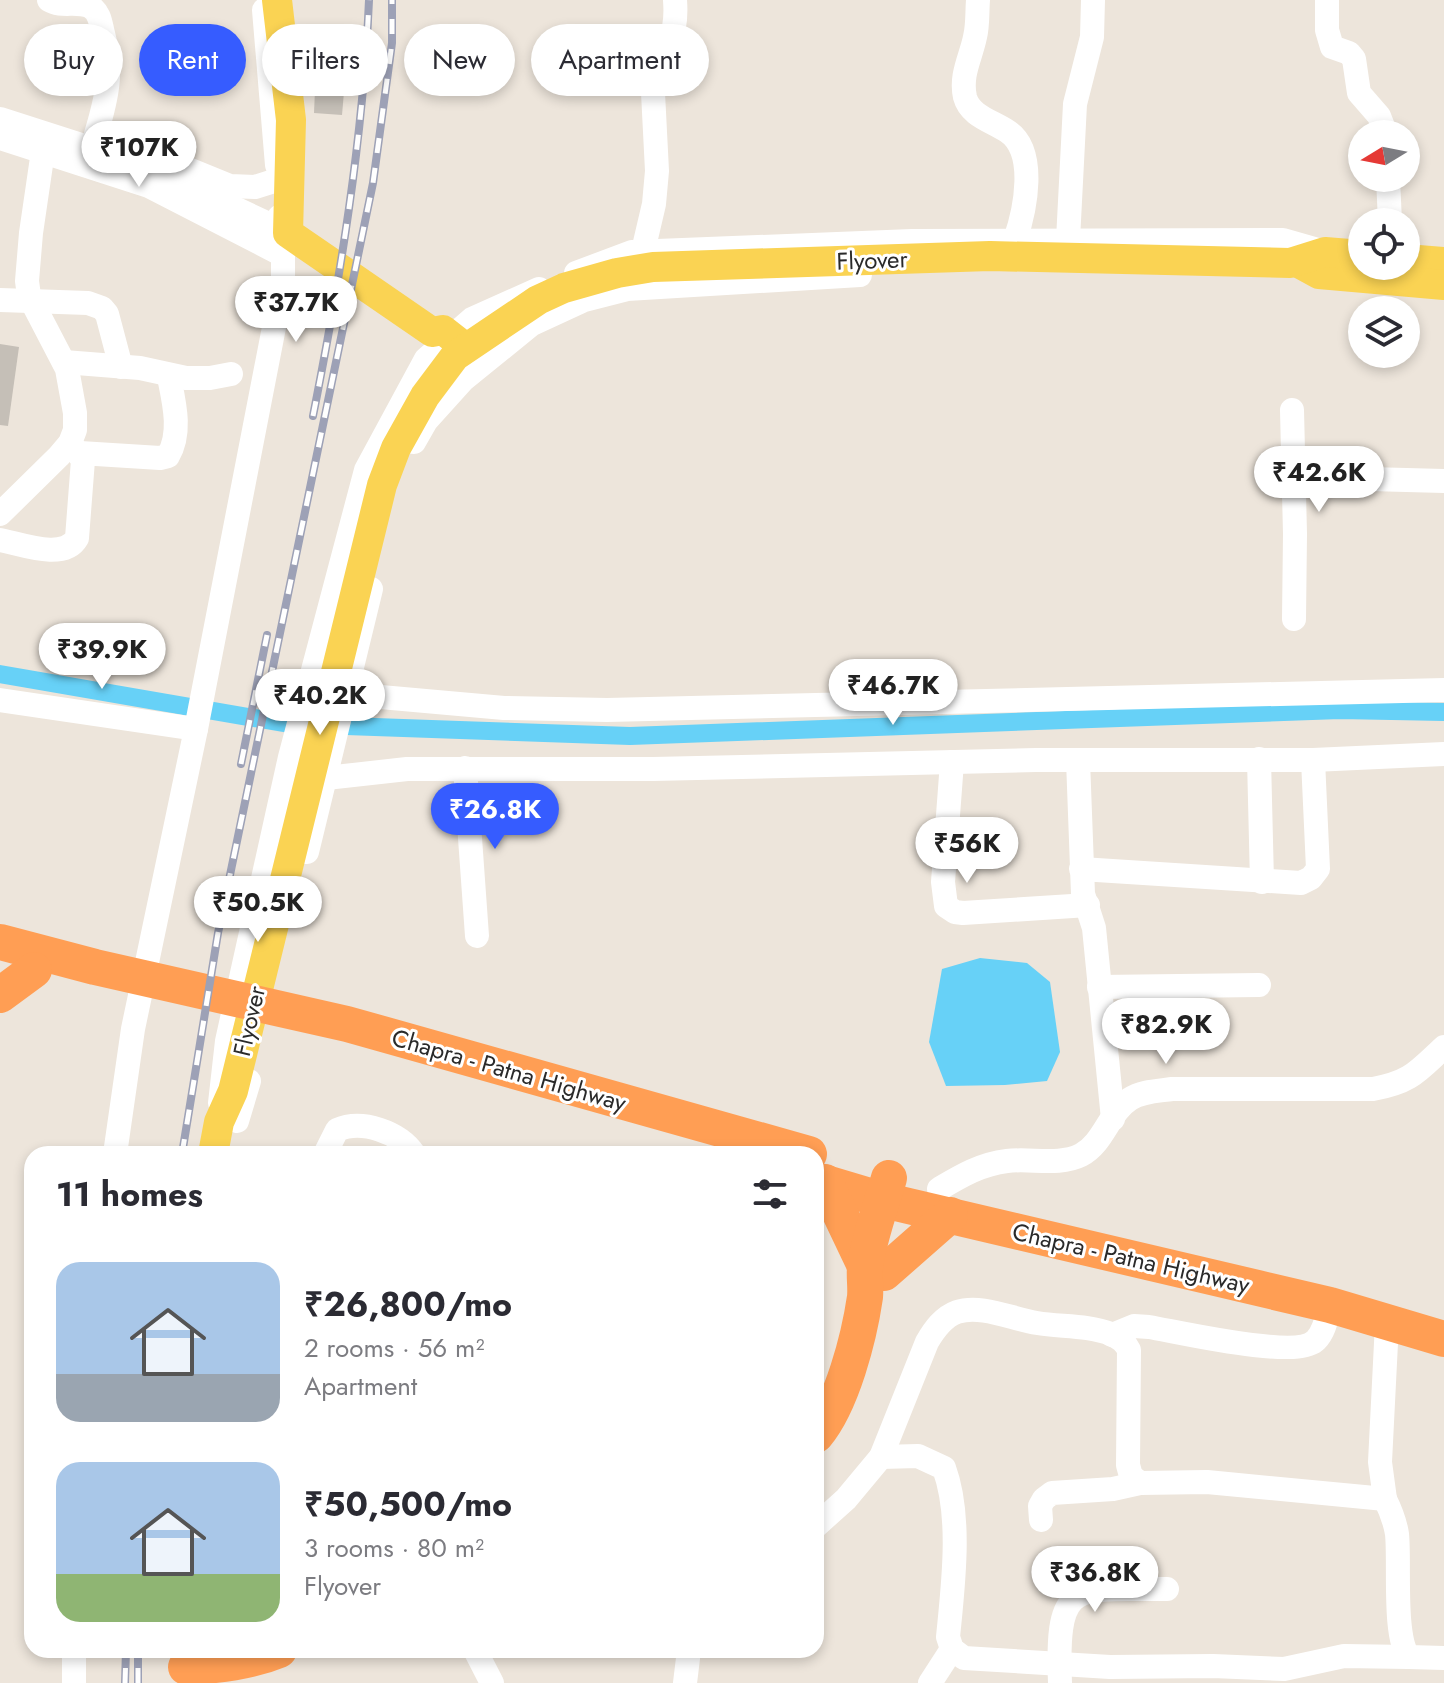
<!DOCTYPE html>
<html lang="en">
<head>
<meta charset="utf-8">
<style>
  :root { --surface:#fff; --page:#f2f2f3; --text:#2b2b33; --muted:#7c7c81; --accent:#365cff }
  body { margin:0; font-family:Jost,sans-serif; background:var(--page); color:var(--text); height:100vh; display:flex; flex-direction:column; font-size:30px; white-space:nowrap }
  * { box-sizing:border-box; margin:0 }
  p { font-size:26px; color:var(--muted) }
  .icon { flex:none; width:44px; height:44px; fill:none; stroke:currentColor; stroke-width:2; stroke-linecap:round; stroke-linejoin:round }
  .map { position:relative; flex:1; overflow:hidden }
  .side { position:absolute; left:24px; top:1146px; width:800px; height:512px; display:flex; flex-direction:column; background:var(--surface); border-radius:24px; box-shadow:0 4px 12px #0003 }
  .side>* { flex:none }
  .hud { position:absolute; left:24px; top:24px; width:800px; height:72px; display:flex; gap:16px }
  .needle { width:52px; rotate:260deg }
  .fabs { position:absolute; left:1348px; top:120px; display:grid; gap:16px }
  .fabs a { display:grid; place-items:center; width:72px; height:72px; border-radius:50%; background:var(--surface); box-shadow:0 4px 12px #0003; font-size:40px }
  .price { position:absolute; translate:-50% -68px; padding:0 18px; border-radius:28px; background:#fff; color:#222; font-size:26px; line-height:52px; filter:drop-shadow(0 2px 4px #0008) }
  .price::after { content:''; position:absolute; left:50%; top:48px; width:24px; height:18px; margin-left:-12px; background:inherit; clip-path:polygon(0 0,100% 0,50% 100%) }
  .price.on { background:var(--accent); color:#fff }
  ul { padding:0; list-style:none }
  li { display:flex; align-items:center; gap:24px; height:200px; padding:0 32px }
  li span { display:grid; place-items:center; flex:none; width:224px; height:160px; border-radius:24px; color:#555 }
  li>.icon { margin-inline-start:auto }
  span .icon { width:96px; height:96px; fill:#fffc; stroke-width:1 }
  li b { font-size:34px }
  h2 { display:flex; justify-content:space-between; align-items:center; height:96px; padding:0 32px; font-size:34px }
  .tag { padding:0 28px; border-radius:36px; background:var(--surface); box-shadow:0 4px 12px #0003; font-size:28px; line-height:72px }
  .tag.on { background:var(--accent); color:#fff }
  .map>svg:first-child { display:block }
  .water { fill:#67d1f7 }
  .lines { fill:none; stroke-linecap:round; stroke-linejoin:round }
  .canal { stroke:#67d1f7; stroke-width:18 }
  .building { fill:#c5bfb7 }
  .minor { stroke:#fff; stroke-width:24 }
  .major { stroke:#fad353; stroke-width:30 }
  .highway { stroke:#ff9e54; stroke-width:36 }
  .rail-casing { stroke:#9da1b6; stroke-width:8 }
  .rail { stroke:#fff; stroke-width:5; stroke-dasharray:15; stroke-linecap:butt }
  .labels { text-anchor:middle; dominant-baseline:central; stroke-width:6; stroke-linejoin:round; paint-order:stroke }
  .street-label { font-size:24px; fill:#2a2a2a; stroke:#fff }
</style>
</head>
<body>
<div class="map">
<svg width="1444" height="1683" viewBox="0 0 1444 1683">
  <rect width="100%" height="100%" fill="#ede5db"/>
  <polygon class="water" points="980,958 1027,963 1050,982 1060,1052 1047,1081 1005,1085 946,1086 929,1042 942,969"/>
  <g class="lines">
    <polyline class="canal" points="0,674 289,724 630,736 1340,710 1444,712"/>
  </g>
  <g class="building">
    <polygon points="315,90 344,92 342,115 314,113"/>
    <polygon points="0,344 19,347 8,426 0,425"/>
  </g>
  <g class="lines">
    <g class="minor">
      <path d="M 49,0 C 62,8 77,0 91,7 C 99,13 100,20 102,29 C 113,71 108,94 96,134"/>
      <path d="M 978,0 C 977,12 978,25 975,37 C 971,57 960,75 965,97 C 970,116 992,121 1007,131 C 1038,151 1025,211 1015,240"/>
      <polyline points="1327,0 1327,30 1332,47 1349,53 1354,59 1359,93 1379,116 1386,134"/>
      <polyline points="264,10 277,165"/>
      <polyline points="0,119 140,164 288,233"/>
      <polyline points="0,138 149,186 283,255"/>
      <polyline points="154,155 230,186 255,187 274,181"/>
      <polyline points="1388,178 1390,222"/>
      <polyline points="1068,240 1075,104 1092,37 1093,0"/>
      <path d="M 643,251 L 654,204 L 657,171 L 652,73 C 655,59 664,52 670,39 C 676,27 676,13 675,0"/>
      <polyline points="576,273 632,252 912,241 1283,240 1325,252"/>
      <polyline points="0,300 88,303 102,308 107,314 121,367"/>
      <polyline points="64,362 140,368 186,378 210,378 231,374"/>
      <polyline points="1292,410 1295,534 1294,619"/>
      <polyline points="414,442 426,421 463,380 532,324 584,300 627,289 860,275"/>
      <path d="M 80,453 L 160,458 L 168,456 C 182,433 174,402 169,377"/>
      <polyline points="1294,477 1444,481"/>
      <polyline points="0,514 59,456 70,443 75,430 75,413 67,369 29,296 27,281 31,233 43,151"/>
      <path d="M 0,540 C 21,544 64,561 77,538 L 83,460 L 70,443"/>
      <polyline points="347,694 504,708 607,710 1444,690"/>
      <polyline points="0,700 196,729"/>
      <polyline points="1259,759 1262,882"/>
      <polyline points="1078,760 1083,894 1094,928 1113,1119"/>
      <polyline points="952,762 943,882 946,906 955,912 963,913 1088,905"/>
      <polyline points="465,768 477,936"/>
      <polyline points="326,778 407,769 653,769 1036,760 1313,760 1444,754"/>
      <polyline points="307,852 371,589"/>
      <polyline points="1081,869 1301,883 1311,878 1318,869 1313,760"/>
      <polyline points="1099,987 1259,985"/>
      <polyline points="220,1103 227,1041 290,757 366,470 426,359 472,319 539,289"/>
      <polyline points="237,1121 249,1081"/>
      <polyline points="115,1154 133,1029 196,729 283,281 283,255 279,217"/>
      <path d="M 325,1154 L 337,1130 C 362,1119 399,1132 414,1154"/>
      <path d="M 939,1189 C 961,1176 981,1164 1007,1161 C 1031,1158 1059,1166 1081,1155 C 1104,1143 1109,1112 1130,1099 C 1142,1091 1158,1091 1172,1089 L 1373,1089 C 1411,1082 1417,1072 1444,1047"/>
      <path d="M 1112,1335 L 1134,1326 L 1149,1327 C 1179,1332 1297,1360 1316,1340 C 1325,1331 1327,1316 1330,1305"/>
      <path d="M 881,1457 L 918,1456 L 944,1468 C 962,1517 953,1586 948,1637 L 952,1649 L 964,1658 L 1110,1667 L 1213,1666 L 1284,1669 L 1344,1656 L 1409,1657"/>
      <path d="M 1385,1499 C 1391,1511 1395,1521 1397,1534 C 1400,1562 1393,1638 1409,1657 L 1444,1658"/>
      <polyline points="1041,1520 1040,1506 1044,1499 1052,1493 1113,1489 1140,1483"/>
      <path d="M 816,1526 L 846,1499 L 881,1457 L 927,1342 C 934,1330 943,1317 957,1312 C 981,1304 1012,1319 1037,1323 C 1061,1327 1087,1325 1111,1334 C 1120,1338 1125,1342 1129,1350 L 1128,1465 L 1131,1476 L 1140,1483 L 1207,1482 L 1385,1499 L 1380,1462 L 1387,1323"/>
      <polyline points="475,1650 492,1683"/>
      <polyline points="74,1683 74,1650"/>
      <polyline points="685,1683 689,1650"/>
      <polyline points="930,1683 952,1649"/>
      <path d="M 1060,1683 C 1056,1577 1074,1590 1167,1589"/>
    </g>
    <g class="major">
      <polyline points="277,0 291,120 288,233 432,332 443,330 466,348"/>
      <polyline points="1406,259 1444,262"/>
      <polyline points="1297,262 1319,274 1444,285"/>
      <polyline points="213,1154 219,1122 233,1091 382,485 396,448 425,396 455,356 538,300 564,288 617,273 653,267 990,256 1290,263 1325,252 1362,255"/>
    </g>
    <g class="highway">
      <polyline points="0,942 95,967 347,1024 809,1154"/>
      <polyline points="0,995 34,970"/>
      <polyline points="816,1180 883,1200 1330,1305 1444,1339"/>
      <polyline points="825,1182 865,1266"/>
      <polyline points="884,1273 950,1215"/>
      <path d="M 816,1435 C 842,1404 859,1338 865,1297 C 866,1287 864,1277 865,1267 C 869,1237 881,1206 889,1178"/>
      <path d="M 186,1667 C 217,1666 250,1662 279,1650"/>
    </g>
    <defs>
      <g id="rail">
        <path d="M 313,416 C 340,279 363,140 369,0"/>
        <polyline points="241,764 267,635"/>
        <polyline points="182,1154 218,933 373,183 392,43 392,0"/>
        <polyline points="125,1683 126,1650"/>
        <polyline points="138,1683 138,1650"/>
      </g>
    </defs>
    <use href="#rail" class="rail-casing"/>
    <use href="#rail" class="rail"/>
  </g>
  <g class="labels">
    <g class="street-label">
      <text transform="translate(872 260) rotate(-2)">Flyover</text>
      <text transform="translate(249 1021) rotate(-77)">Flyover</text>
      <text transform="translate(509 1070) rotate(16)">Chapra - Patna Highway</text>
      <text transform="translate(1131 1258) rotate(13)">Chapra - Patna Highway</text>
    </g>
  </g>
</svg>
<div class="fabs">
<a><svg class="needle" viewBox="-14 -14 28 28"><path d="M0-13l5 13h-10z" fill="#e53935"/><path d="M0 13l5-13h-10z" fill="#7c7c81"/></svg></a>
<a><svg class="icon" aria-label="locate" viewBox="0 0 24 24"><circle cx="12" cy="12" r="6"/><path d="M12 2v4M12 18v4M2 12h4M18 12h4"/></svg></a>
<a><svg class="icon" aria-label="layers" viewBox="0 0 24 24"><path d="M12 4l9 5-9 5-9-5zM3 14l9 5 9-5"/></svg></a>
</div>
<b class="price" style="left:139px;top:189px">₹107K</b>
<b class="price" style="left:296px;top:344px">₹37.7K</b>
<b class="price" style="left:1319px;top:514px">₹42.6K</b>
<b class="price" style="left:102px;top:691px">₹39.9K</b>
<b class="price" style="left:893px;top:727px">₹46.7K</b>
<b class="price" style="left:320px;top:737px">₹40.2K</b>
<b class="price on" style="left:495px;top:851px">₹26.8K</b>
<b class="price" style="left:967px;top:885px">₹56K</b>
<b class="price" style="left:258px;top:944px">₹50.5K</b>
<b class="price" style="left:1166px;top:1066px">₹82.9K</b>
<b class="price" style="left:1095px;top:1614px">₹36.8K</b>
<div class="hud">
<a class="tag">Buy</a>
<a class="tag on">Rent</a>
<a class="tag">Filters</a>
<a class="tag">New</a>
<a class="tag">Apartment</a>
</div>
<section class="side">
<h2>11 homes<svg class="icon" aria-label="filters" viewBox="0 0 24 24"><path d="M4 7h16M4 17h16"/><circle cx="9" cy="7" r="2"/><circle cx="15" cy="17" r="2"/></svg></h2>
<ul>
<li><span style="background:linear-gradient(#a9c7e8 70%,#9aa5b1 0)"><svg class="icon" aria-label="home" viewBox="0 0 24 24"><path d="M3 11l9-7 9 7M6 9v11h12V9"/></svg></span><div><b>₹26,800/mo</b><p>2 rooms · 56 m²</p><p>Apartment</p></div></li>
<li><span style="background:linear-gradient(#a9c7e8 70%,#8fb573 0)"><svg class="icon" aria-label="home" viewBox="0 0 24 24"><path d="M3 11l9-7 9 7M6 9v11h12V9"/></svg></span><div><b>₹50,500/mo</b><p>3 rooms · 80 m²</p><p>Flyover</p></div></li>
</ul>
</section>
</div>
</body>
</html>
